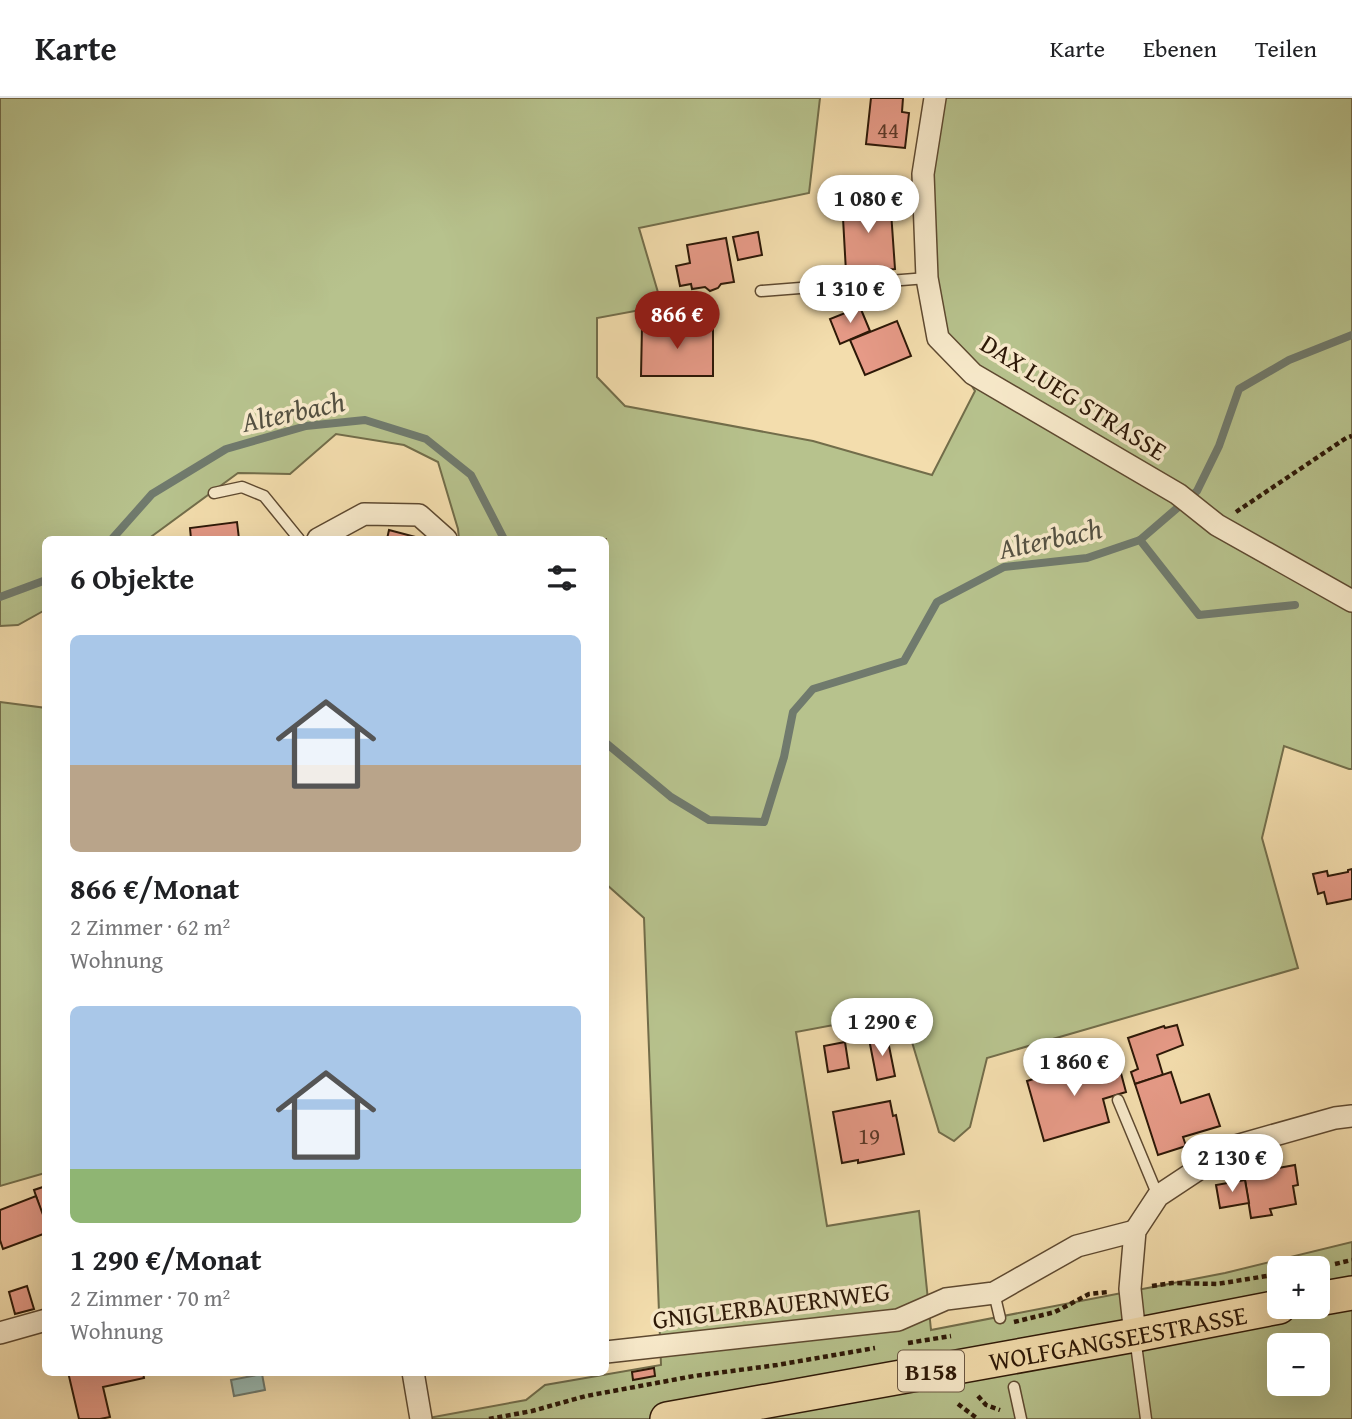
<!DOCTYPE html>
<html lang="de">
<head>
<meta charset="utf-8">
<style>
  :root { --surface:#fff; --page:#f6f6f6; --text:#202124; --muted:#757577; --line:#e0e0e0; --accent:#8f2418 }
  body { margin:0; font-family:"Gentium Book Plus",serif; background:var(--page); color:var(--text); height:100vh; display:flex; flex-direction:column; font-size:26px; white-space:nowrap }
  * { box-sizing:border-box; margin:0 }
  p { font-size:23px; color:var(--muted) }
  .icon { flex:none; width:38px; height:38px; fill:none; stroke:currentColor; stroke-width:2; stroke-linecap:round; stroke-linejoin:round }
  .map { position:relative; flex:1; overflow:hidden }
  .side { position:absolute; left:42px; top:438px; width:567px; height:840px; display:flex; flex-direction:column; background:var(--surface); border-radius:10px; box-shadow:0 7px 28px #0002 }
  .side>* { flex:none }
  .fabs { position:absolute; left:1267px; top:1158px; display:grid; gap:14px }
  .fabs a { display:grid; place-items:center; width:63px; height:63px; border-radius:10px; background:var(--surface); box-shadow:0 7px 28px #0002; font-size:35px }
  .price { position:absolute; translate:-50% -60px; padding:0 16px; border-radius:24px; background:#fff; color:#222; font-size:23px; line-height:46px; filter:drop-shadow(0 2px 4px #0008) }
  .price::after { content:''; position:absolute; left:50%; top:42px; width:21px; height:16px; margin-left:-10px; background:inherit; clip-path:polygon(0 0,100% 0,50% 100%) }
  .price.on { background:var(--accent); color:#fff }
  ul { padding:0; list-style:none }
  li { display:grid; align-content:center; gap:14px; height:371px; padding:0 28px }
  li span { display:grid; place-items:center; height:217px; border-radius:10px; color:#555 }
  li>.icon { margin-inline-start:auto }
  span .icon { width:126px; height:126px; fill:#fffc; stroke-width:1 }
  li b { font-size:30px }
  h2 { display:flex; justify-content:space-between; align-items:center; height:84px; padding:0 28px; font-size:30px }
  header { display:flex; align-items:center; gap:42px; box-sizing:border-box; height:98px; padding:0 35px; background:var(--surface); border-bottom:2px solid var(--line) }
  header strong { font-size:33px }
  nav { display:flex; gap:38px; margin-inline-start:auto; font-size:24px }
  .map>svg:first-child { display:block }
  .green { fill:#b7c28d; stroke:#726d4a; stroke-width:2; fill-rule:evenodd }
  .water { fill:#9dbbb1; stroke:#707a6d; stroke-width:2 }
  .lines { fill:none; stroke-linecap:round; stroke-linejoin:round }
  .stream { stroke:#707a6d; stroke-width:8 }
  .building { fill:#e69a87; stroke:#2d1807; stroke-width:2 }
  .service-casing { stroke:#5e4930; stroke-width:13 }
  .minor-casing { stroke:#5e4930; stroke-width:24 }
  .primary-casing { stroke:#2d1807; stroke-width:36 }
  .path { stroke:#2d1807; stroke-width:4.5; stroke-dasharray:5 3.5; stroke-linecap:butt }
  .service { stroke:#f7e9ca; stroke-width:10 }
  .minor { stroke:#f7e9ca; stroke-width:21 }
  .primary { stroke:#f3ddad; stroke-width:33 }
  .labels { text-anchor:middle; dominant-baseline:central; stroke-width:7; stroke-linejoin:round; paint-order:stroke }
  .number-label { font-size:23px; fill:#5b3827 }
  .shield { fill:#f7e9ca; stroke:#6a5742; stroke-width:2 }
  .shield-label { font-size:24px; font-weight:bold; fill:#2d1807 }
  .street-label { font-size:26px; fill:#2d1807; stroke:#f7e9ca }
  .water-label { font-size:28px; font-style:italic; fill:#545142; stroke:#f7e9ca }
</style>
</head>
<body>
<header>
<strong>Karte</strong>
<nav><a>Karte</a><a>Ebenen</a><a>Teilen</a></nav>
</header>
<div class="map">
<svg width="1352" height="1321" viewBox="0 0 1352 1321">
  <rect width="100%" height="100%" fill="#f3ddad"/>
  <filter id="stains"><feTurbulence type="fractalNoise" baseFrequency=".00286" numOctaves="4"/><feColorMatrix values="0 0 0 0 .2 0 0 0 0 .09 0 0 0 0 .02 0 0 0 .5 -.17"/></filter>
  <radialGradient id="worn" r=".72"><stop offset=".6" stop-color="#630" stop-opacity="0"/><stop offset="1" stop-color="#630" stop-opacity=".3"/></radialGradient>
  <g class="green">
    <path d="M 0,0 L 820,0 L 809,95 L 639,130 L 662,208 L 597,220 L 597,279 L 625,308 L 813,343 L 932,377 L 975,293 L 933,225 L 928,0 L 1352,0 L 1352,671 L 1349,671 L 1284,648 L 1262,740 L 1298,870 L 987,960 L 970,1029 L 954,1043 L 939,1034 L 903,914 L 796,934 L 827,1128 L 919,1113 L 931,1232 L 1225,1175 L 1352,1144 L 1352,1321 L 423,1321 L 526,1302 L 545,1287 L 661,1267 L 644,820 L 606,786 L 606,441 L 459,441 L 458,431 L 438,364 L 404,347 L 336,336 L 290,376 L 238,375 L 148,441 L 46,441 L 45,512 L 18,527 L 0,528 ZM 1279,1171 L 1318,1171 L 1318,1209 L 1279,1209 ZM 1279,1248 L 1318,1248 L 1318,1286 L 1279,1286 Z"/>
    <polygon points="0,604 46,610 45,1075 0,1088"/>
  </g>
  <polygon class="water" points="262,1276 265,1292 234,1298 231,1282"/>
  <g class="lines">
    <g class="stream">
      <polyline points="112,441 152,396 226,351 306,328 365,322 426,341 471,377 504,441"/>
      <polyline points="1140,442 1197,393 1219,348 1239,291 1289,262 1352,237"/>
      <polyline points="0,499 46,482"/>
      <polyline points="606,645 671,699 709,722 764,724 784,659 793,614 813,591 904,563 937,504 1004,469 1087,460 1140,442 1199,517 1295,507"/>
    </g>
  </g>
  <g class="building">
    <polygon points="871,0 903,0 902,14 909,15 905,50 866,46"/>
    <polygon points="890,99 895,171 846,174 842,102"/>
    <polygon points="758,134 762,157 738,162 733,139"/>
    <polygon points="726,140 734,184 721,186 718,190 710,193 705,189 692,191 691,186 680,188 676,168 690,165 687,147"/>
    <polygon points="710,205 714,228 691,229 687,209"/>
    <polygon points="860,209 870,233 840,246 830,221"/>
    <polygon points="897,223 911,258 865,277 850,242"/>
    <polygon points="642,228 713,229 713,278 641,278"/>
    <polygon points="237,424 239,441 191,441 190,430"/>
    <polygon points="389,432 423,441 387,441"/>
    <polygon points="1352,771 1352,801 1327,806 1324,794 1318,796 1313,776 1327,773 1328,778 1348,774 1348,772"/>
    <polygon points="1177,927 1183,947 1157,957 1163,977 1135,986 1131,974 1138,971 1128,940 1164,928 1165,930"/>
    <polygon points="887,938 895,978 877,982 869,941"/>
    <polygon points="845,944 849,970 828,974 824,948"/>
    <polygon points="1090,964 1093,972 1118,964 1126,994 1103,1001 1109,1024 1044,1043 1027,983"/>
    <polygon points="1171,974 1181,1005 1209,996 1220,1028 1183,1039 1186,1048 1158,1057 1135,986"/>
    <polygon points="890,1003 893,1018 896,1017 904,1056 858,1065 858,1062 842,1065 833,1014"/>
    <polygon points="1295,1067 1298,1087 1293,1088 1296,1106 1270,1111 1272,1117 1251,1120 1244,1076"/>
    <polygon points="1245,1082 1249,1105 1220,1110 1216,1087"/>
    <polygon points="46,1088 46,1111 41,1113 34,1092"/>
    <polygon points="36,1098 46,1125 46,1135 3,1151 0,1142 0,1112"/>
    <polygon points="27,1188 34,1211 15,1216 9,1194"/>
    <polygon points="654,1270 655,1278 633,1282 632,1274"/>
    <polygon points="68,1274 143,1274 144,1280 103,1289 110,1319 100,1321 79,1321"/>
  </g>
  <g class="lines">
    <defs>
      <g id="service">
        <polyline points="761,193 927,180"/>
        <polyline points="214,395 242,389 264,398 299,441"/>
        <polyline points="1118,1002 1158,1098"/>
        <polyline points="994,1195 1000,1220"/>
        <polyline points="1135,1239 1146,1321"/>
        <polyline points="1014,1289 1021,1321"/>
      </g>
      <g id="minor">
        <polyline points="935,0 923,76 927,180 938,240 973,276 1178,396 1217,427 1352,503"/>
        <polyline points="318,441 364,416 419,417 446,441"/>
        <polyline points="0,1235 46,1222"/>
        <polyline points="1135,1237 1130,1191 1135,1133 1158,1098 1232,1049 1335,1020 1352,1018"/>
        <polyline points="606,1254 898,1222 946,1201 994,1195 1077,1148 1135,1133"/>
        <polyline points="413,1274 421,1321"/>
      </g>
      <g id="primary">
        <polyline points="1318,1201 1352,1195"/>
        <path id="s1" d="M 667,1321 L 1135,1237 L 1279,1209"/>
      </g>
    </defs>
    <use href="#service" class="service-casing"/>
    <use href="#minor" class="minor-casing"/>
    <use href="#primary" class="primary-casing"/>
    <g class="path">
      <polyline points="1236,414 1346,340 1352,338"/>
      <polyline points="1335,1166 1352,1162"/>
      <polyline points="1152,1188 1172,1185 1217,1186 1279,1176"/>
      <polyline points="1014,1224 1055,1214 1089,1196 1108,1194"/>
      <polyline points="908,1245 951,1238"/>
      <polyline points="978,1298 986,1307 1000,1312"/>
      <polyline points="958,1306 978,1321"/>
      <polyline points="489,1321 532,1313 586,1298 694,1278 777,1267 875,1250"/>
    </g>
    <use href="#service" class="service"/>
    <use href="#minor" class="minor"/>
    <use href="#primary" class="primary"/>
  </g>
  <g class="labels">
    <g class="number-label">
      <text x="888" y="31">44</text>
      <text x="869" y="1037">19</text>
    </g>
    <rect class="shield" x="898" y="1252.5" width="66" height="41" rx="5"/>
    <g class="shield-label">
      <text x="931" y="1273">B158</text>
    </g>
    <g class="street-label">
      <text transform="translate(1074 299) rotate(32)">DAX LUEG STRASSE</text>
      <text transform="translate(771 1207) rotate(-7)">GNIGLERBAUERNWEG</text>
      <text stroke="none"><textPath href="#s1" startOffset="458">WOLFGANGSEESTRASSE</textPath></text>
    </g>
    <g class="water-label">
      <text transform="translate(293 313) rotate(-12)">Alterbach</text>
      <text transform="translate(1050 440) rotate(-12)">Alterbach</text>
    </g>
  </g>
  <rect width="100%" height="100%" filter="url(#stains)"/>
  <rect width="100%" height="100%" fill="url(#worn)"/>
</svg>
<div class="fabs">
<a>+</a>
<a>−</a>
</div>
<b class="price" style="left:868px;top:137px">1 080 €</b>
<b class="price" style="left:850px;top:227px">1 310 €</b>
<b class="price on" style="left:677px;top:253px">866 €</b>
<b class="price" style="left:882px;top:960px">1 290 €</b>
<b class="price" style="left:1074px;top:1000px">1 860 €</b>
<b class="price" style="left:1232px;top:1096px">2 130 €</b>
<section class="side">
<h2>6 Objekte<svg class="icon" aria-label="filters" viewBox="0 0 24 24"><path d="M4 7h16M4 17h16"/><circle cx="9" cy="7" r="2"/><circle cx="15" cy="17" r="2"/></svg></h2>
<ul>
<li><span style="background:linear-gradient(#a9c7e8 60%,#b9a48a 0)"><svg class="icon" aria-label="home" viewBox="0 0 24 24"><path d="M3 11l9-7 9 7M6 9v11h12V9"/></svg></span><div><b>866 €/Monat</b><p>2 Zimmer · 62 m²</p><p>Wohnung</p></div></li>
<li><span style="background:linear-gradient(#a9c7e8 75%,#8fb573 0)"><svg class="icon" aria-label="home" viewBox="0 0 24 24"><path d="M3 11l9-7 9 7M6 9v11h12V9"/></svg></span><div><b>1 290 €/Monat</b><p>2 Zimmer · 70 m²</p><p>Wohnung</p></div></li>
</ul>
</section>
</div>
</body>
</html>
